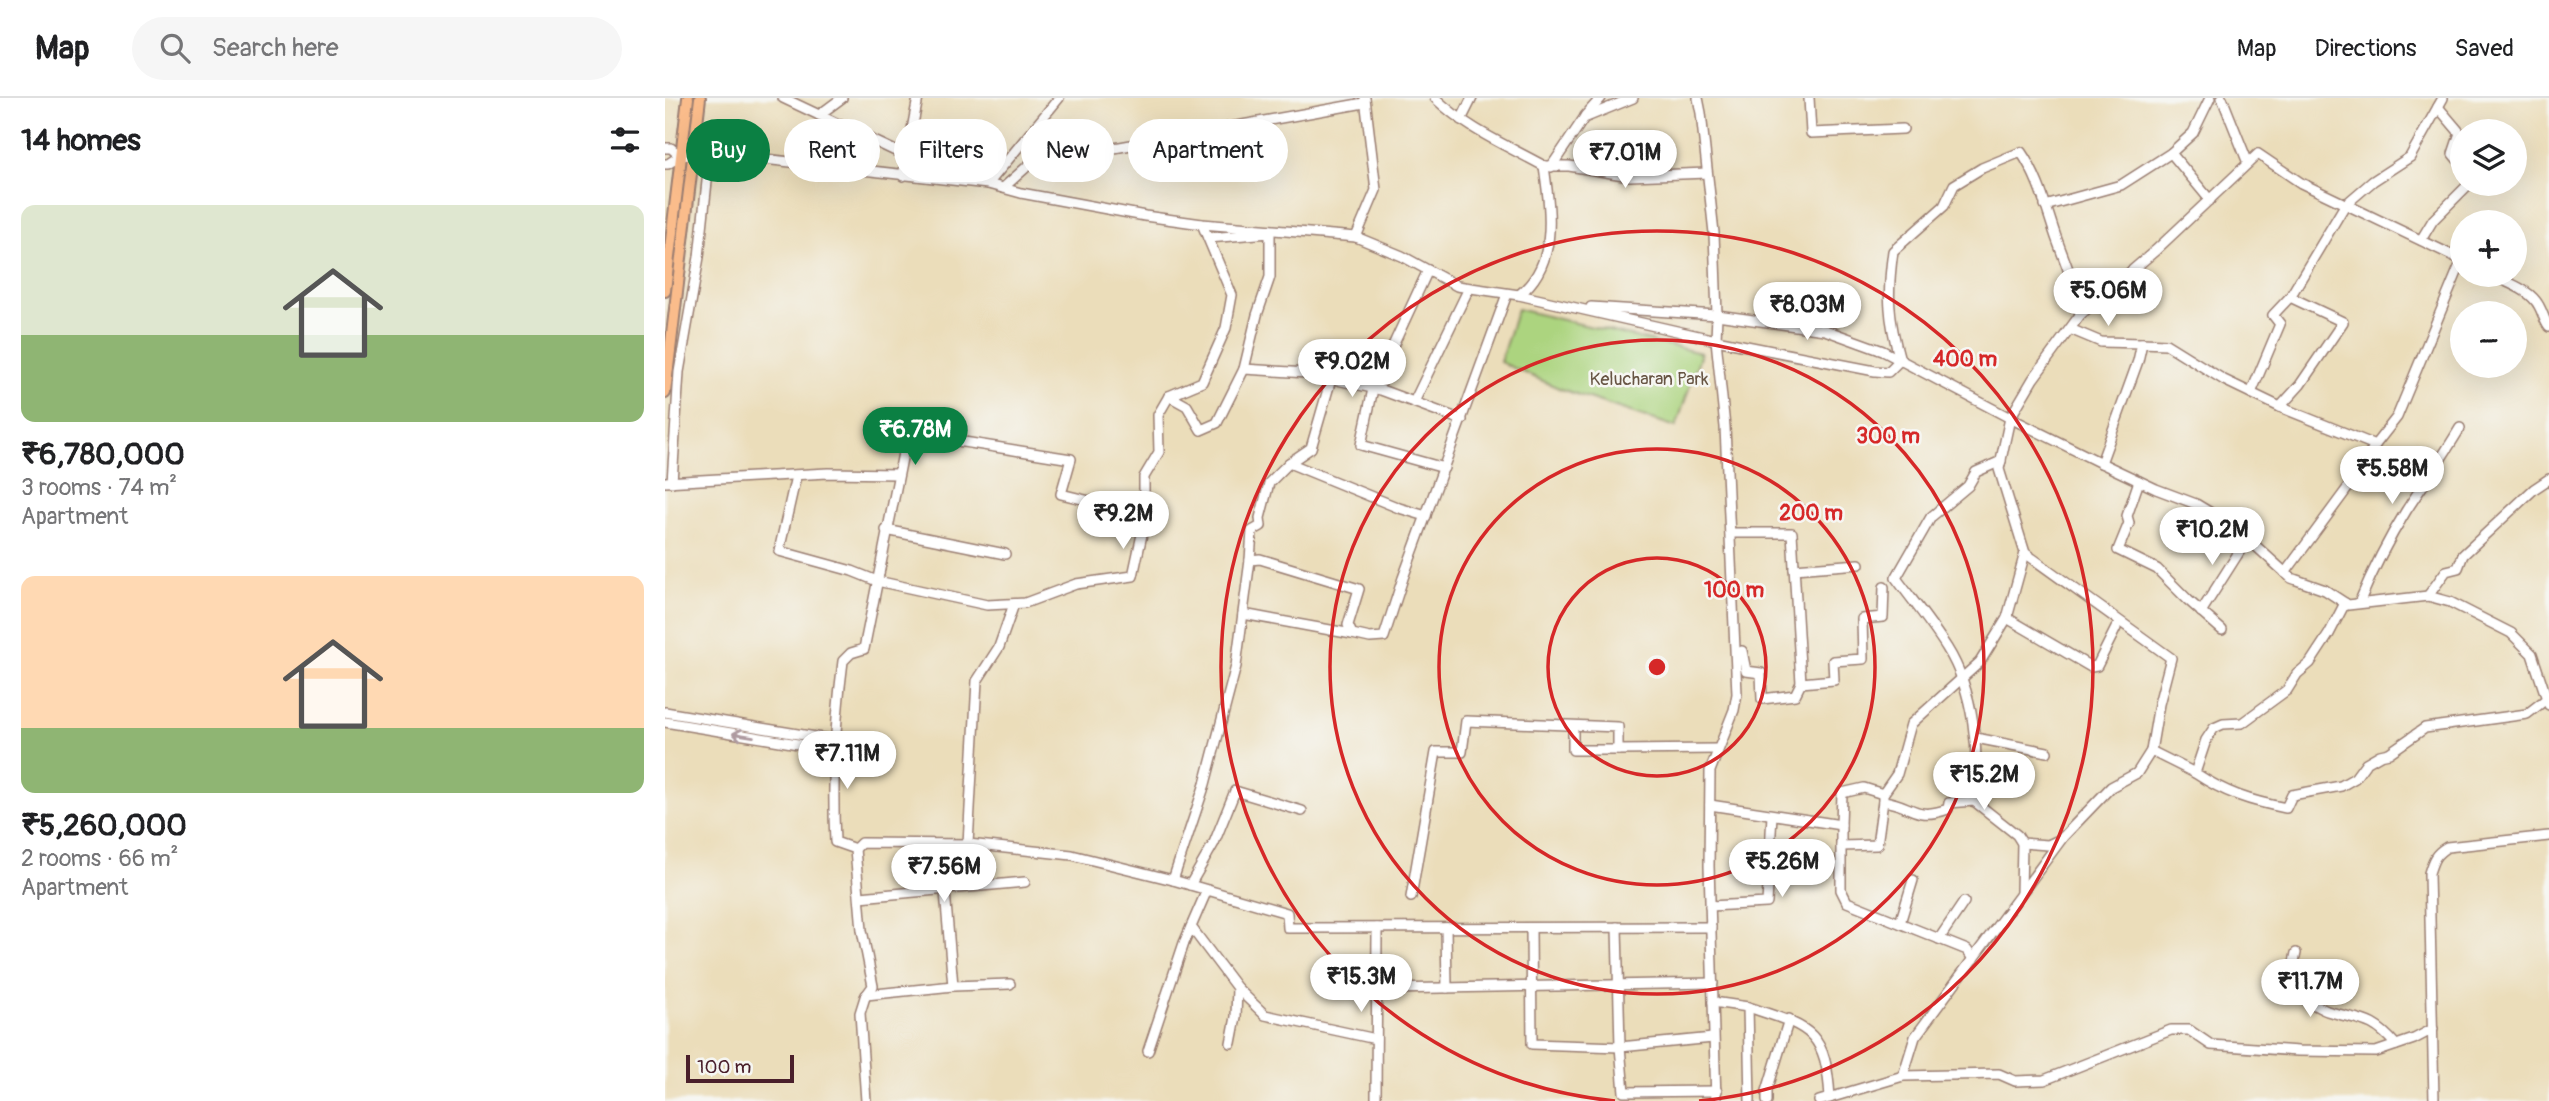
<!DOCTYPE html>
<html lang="en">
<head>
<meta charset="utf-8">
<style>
  :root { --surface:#fff; --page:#f6f6f6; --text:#202124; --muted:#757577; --line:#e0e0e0; --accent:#0b8043 }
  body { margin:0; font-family:Pangolin,sans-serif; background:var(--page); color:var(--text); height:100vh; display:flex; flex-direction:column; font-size:26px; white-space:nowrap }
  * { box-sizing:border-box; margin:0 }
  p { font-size:23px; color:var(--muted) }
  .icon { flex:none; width:38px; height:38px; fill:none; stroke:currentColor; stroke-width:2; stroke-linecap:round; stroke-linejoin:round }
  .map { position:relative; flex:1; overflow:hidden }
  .panel { display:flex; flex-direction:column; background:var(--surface); width:665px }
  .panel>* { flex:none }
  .banner { position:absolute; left:21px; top:21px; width:665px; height:63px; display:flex; gap:14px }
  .tools { position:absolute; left:1785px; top:21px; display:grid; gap:14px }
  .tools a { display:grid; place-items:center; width:77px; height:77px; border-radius:50%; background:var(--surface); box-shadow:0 7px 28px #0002; font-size:35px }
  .scale { position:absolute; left:21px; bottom:18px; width:108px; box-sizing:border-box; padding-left:7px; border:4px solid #4a1f2b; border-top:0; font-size:19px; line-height:24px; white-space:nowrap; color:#4a1f2b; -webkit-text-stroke:5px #f6f6f2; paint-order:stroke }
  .price { position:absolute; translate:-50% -60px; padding:0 16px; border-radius:24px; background:#fff; color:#222; font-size:23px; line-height:46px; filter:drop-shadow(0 2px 4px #0008) }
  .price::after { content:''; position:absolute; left:50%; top:42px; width:21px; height:16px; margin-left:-10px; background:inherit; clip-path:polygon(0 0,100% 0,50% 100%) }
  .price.on { background:var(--accent); color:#fff }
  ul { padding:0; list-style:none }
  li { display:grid; align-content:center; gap:14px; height:371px; padding:0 21px }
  li span { display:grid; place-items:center; height:217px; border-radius:14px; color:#555 }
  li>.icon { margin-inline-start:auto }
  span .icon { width:126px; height:126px; fill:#fffc; stroke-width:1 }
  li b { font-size:30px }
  h2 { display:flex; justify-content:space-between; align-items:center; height:84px; padding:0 21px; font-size:30px }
  .tag { padding:0 24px; border-radius:32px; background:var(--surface); box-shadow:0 7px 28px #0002; font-size:24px; line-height:63px }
  .tag.on { background:var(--accent); color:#fff }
  header { display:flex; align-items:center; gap:42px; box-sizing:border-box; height:98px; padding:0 35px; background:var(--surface); border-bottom:2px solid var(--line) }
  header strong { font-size:33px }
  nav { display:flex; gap:38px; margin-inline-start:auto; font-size:24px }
  .search { width:490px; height:63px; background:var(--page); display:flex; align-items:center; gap:18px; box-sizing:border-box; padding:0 24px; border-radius:38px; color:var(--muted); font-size:26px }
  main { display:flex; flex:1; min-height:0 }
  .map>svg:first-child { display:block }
  .green { fill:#acd47f; stroke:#7b7a55; stroke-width:2 }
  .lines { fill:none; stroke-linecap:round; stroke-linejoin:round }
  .minor-casing { stroke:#9a7e72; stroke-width:12 }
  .major-casing { stroke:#9a7e72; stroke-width:14 }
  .minor { stroke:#fff; stroke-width:9 }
  .major { stroke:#fabc8b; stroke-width:10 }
  .oneway { stroke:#ae9aa0 }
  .ring { fill:none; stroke:#d62828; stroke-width:3.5 }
  .labels { text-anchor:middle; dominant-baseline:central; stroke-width:5; stroke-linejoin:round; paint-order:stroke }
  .park-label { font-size:18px; fill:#675544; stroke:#f6f6f2 }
  .centre { fill:#d62828; stroke:#f6f6f2; stroke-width:3.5 }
  .ring-label { font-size:21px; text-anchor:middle; font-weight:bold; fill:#d62828; stroke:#f6f6f2; stroke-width:5; stroke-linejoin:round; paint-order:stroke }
</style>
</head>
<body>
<header>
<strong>Map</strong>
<div class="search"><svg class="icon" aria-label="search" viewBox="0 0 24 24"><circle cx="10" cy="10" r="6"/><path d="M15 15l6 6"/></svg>Search here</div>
<nav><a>Map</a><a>Directions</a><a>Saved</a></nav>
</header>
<main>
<section class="panel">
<h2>14 homes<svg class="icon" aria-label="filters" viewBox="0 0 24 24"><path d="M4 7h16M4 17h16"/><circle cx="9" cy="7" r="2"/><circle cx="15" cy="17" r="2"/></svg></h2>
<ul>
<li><span style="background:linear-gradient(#dfe7d0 60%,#8fb573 0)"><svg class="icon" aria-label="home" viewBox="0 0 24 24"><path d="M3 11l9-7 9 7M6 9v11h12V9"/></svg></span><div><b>₹6,780,000</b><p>3 rooms · 74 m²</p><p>Apartment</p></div></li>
<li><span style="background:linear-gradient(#ffd9b3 70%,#8fb573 0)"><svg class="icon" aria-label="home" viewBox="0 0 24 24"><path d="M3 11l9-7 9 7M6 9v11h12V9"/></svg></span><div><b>₹5,260,000</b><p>2 rooms · 66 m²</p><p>Apartment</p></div></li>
</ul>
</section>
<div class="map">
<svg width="1884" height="1003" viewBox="0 0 1884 1003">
  <rect width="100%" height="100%" fill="#f6f6f2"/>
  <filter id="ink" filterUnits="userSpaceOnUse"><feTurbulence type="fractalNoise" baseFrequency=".0143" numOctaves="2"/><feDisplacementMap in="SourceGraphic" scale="14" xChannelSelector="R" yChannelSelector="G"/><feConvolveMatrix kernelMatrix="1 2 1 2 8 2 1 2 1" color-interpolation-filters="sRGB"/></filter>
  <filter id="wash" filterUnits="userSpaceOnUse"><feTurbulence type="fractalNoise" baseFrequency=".00686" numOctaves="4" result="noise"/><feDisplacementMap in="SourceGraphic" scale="28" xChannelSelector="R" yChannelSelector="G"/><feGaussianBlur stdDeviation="1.57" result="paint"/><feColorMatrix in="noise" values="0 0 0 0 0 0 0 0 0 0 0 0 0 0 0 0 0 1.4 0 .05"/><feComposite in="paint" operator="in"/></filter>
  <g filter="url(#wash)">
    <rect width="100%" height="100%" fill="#ebddba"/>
    <polygon class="green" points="852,211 1036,255 1011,329 896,291 835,264"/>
  </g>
  <g filter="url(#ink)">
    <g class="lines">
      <defs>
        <g id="minor">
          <polyline points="118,0 243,59 275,79"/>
          <path d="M 770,0 C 802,31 841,47 879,68 C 885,113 894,165 854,197"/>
          <polyline points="1033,0 1036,15 1049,135 1052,217 1051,242 1060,329 1071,573 1072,596 1069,612 1045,673 1044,768 1051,1003"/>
          <polyline points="1144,0 1146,35 1238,31"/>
          <polyline points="1557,0 1583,65"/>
          <polyline points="1773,9 1795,35 1788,56 1797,67"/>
          <polyline points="154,17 177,0"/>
          <polyline points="920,18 936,0"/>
          <polyline points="796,22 807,0"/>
          <polyline points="0,50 6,50 15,58"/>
          <polyline points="1506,55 1545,102"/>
          <polyline points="0,66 3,66 15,58 45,55 323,86 356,95 480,118 537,126 691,139 737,158 792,188 854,197 1051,242 1210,273 1223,274 1235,262"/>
          <polyline points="879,68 904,68 965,78 1042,75"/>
          <polyline points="886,69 919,20 968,0"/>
          <polyline points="238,78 253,0"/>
          <polyline points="323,86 394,0"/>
          <polyline points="338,90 366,65 699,5"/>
          <polyline points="1380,108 1456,87 1506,55 1528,35 1545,0"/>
          <polyline points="691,139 711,92 700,0"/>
          <polyline points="1756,142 1768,122 1804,86"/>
          <polyline points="763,172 708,291 696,347 779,370"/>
          <path d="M 1827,177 C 1843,185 1866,192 1874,208 C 1878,215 1879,222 1884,229"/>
          <polyline points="926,209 1052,217 1160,232 1218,253 1345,320 1436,365 1473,263 1477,245 1501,246 1559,282 1615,309 1710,347"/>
          <polyline points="1405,231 1436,244 1477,245"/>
          <path d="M 1235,262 C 1223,220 1222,196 1228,153 L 1279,108 L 1289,87 L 1317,70 L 1356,54 C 1374,80 1381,110 1391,139 C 1401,167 1411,188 1415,217"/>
          <polyline points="579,271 642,275 716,292 797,322"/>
          <polyline points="1586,295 1615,226 1608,217 1625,199"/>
          <polyline points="504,298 522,308 536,332 552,325 579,271 592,217 605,179 605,135 543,140"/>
          <polyline points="749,304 804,190"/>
          <polyline points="1615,309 1635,287 1678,224 1625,199 1680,107 1708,83 1745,59 1778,0"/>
          <polyline points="624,365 734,410 761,418"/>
          <polyline points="1436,365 1491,391 1531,406 1571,430 1626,480 1660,492 1683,507 1763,498 1785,504 1846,535 1867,556 1884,607"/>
          <polyline points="131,378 114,453 187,473 212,483 322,507 360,505 411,486 468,478 479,427 479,379 494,354 493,317 504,298 537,284 561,230 567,197 537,126"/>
          <polyline points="1474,383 1462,418 1464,425 1453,452 1492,471 1523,502 1557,532"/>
          <polyline points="0,384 163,375 233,376"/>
          <polyline points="7,384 14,274 34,159 45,55"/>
          <polyline points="221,432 340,456"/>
          <polyline points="1066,435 1127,435 1136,585 1130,597 1097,601 1096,575 1081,573 1077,553"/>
          <polyline points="585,462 587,433 596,428 595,420 604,385 624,365 646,350 666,281"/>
          <polyline points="1129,471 1194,466"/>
          <polyline points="1620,475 1693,376 1710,347 1732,319 1797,162"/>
          <polyline points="1763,498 1781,473 1793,470 1798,457 1869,391 1884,381"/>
          <path d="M 1680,505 L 1664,536 L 1645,565 L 1632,576 L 1622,592 L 1577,625 L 1558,626 L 1549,630 L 1541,642 L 1530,675 C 1560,695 1585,703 1621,710 L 1627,697 L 1676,688 L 1690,680 L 1701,665 L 1715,657 L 1724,655 L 1760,630 L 1862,616 L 1884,599"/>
          <path d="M 1694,505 C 1707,474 1723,442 1741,413 C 1759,385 1778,359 1795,330"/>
          <polyline points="349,506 334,549 312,583 303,746 407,757 508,782 540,686 571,568 585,462 595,461 694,491 683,527 687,536 705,540 719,539 738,480 842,196"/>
          <polyline points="1536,514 1583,440"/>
          <polyline points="578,516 687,536"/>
          <polyline points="1342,520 1426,569 1432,568 1451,530"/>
          <polyline points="1136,585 1169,582 1168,563 1198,561 1197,521 1218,519 1219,489"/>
          <polyline points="0,614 169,642"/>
          <polyline points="0,624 169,652"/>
          <polyline points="908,628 908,652 953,652"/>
          <polyline points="1311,640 1382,654"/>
          <polyline points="1486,653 1530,675"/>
          <path d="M 1218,696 L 1218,703 C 1249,707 1249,723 1283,711 L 1284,705 L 1309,703 C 1315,655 1309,593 1282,550 C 1267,526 1248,503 1231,480 L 1266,419 L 1303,388 L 1311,374 L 1336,363"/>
          <polyline points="1309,703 1352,737 1357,745 1356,795"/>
          <polyline points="1045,707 1176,727 1176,792 1182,804 1302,852 1308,861"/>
          <polyline points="1176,727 1177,695 1199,690 1218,696 1232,676 1246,626 1315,564 1342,520 1360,455"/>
          <polyline points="1357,745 1383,747 1396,741"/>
          <polyline points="276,746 288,888"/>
          <polyline points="1176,748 1212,747 1218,703"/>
          <polyline points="190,751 196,745 303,746"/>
          <polyline points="508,782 622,815 623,830 1046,829"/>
          <polyline points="525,787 549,745 570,693 637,713"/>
          <polyline points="195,799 360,784"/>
          <polyline points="746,799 771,654 797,654 801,623 953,629 953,652 1053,651"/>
          <polyline points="1045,808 1102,805 1107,717"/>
          <polyline points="1235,825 1248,782"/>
          <polyline points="526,829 572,890 571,919 566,945"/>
          <polyline points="952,829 955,949 959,994 1052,993"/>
          <polyline points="781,830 782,890"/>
          <polyline points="866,830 867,946 955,949 1048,940"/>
          <polyline points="1274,841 1299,804"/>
          <path d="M 1631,855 L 1626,878 L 1633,886 L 1637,900 C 1645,904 1654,910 1662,913 C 1695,923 1706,918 1731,947"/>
          <polyline points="572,890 600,917 711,941"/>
          <polyline points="201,897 288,888 345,886"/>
          <polyline points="711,898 725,891 1048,885"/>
          <polyline points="1048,904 1083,909 1085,1003"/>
          <path d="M 1083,909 C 1143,929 1161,930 1165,1000"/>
          <polyline points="483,953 519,845 542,792"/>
          <polyline points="1238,978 1334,976 1350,983 1379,982 1506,932 1524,932 1546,947 1633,953 1711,954 1749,941 1768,931"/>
          <path d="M 201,1003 L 195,915 L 200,899 L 208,888 L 197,832 L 190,751 L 170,744 C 167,683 170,624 178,563 L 186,555 L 199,551 L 242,335 L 406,361 L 396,396 L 462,412 L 479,406"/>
          <polyline points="711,1003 712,830"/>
          <polyline points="1102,1003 1102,993 1124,921"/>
          <polyline points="1154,1003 1238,978 1250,939 1398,739 1446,689 1472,675 1486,653 1494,606 1506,560 1360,455 1334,371 1345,320 1368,281 1415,217 1491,152 1593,56 1636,85 1797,162"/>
          <path d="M 1769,1003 L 1764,775 C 1768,762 1770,756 1782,749 L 1884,738"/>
        </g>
        <g id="major">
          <polyline points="0,193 23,0"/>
          <polyline points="0,295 35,0"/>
        </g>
      </defs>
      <use href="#minor" class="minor-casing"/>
      <use href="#major" class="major-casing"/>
      <use href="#minor" class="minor"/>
      <use href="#major" class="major"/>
    </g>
    <defs><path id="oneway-shaft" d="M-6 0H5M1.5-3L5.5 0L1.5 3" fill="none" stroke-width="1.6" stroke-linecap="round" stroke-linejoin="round" transform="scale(1.75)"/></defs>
    <use class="oneway" href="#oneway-shaft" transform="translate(78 637) rotate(-171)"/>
  </g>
  <g class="ring">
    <circle cx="992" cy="569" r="109"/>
    <circle cx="992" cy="569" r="218"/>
    <circle cx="992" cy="569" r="327"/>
    <path d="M950 1003A436 436 0 1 1 1034 1003"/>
  </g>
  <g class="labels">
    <g class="park-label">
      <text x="984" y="281">Kelucharan Park</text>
    </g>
  </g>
  <circle cx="992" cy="569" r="10" class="centre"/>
  <g class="ring-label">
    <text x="1300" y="268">400 m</text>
    <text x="1223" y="345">300 m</text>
    <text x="1146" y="422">200 m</text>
    <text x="1069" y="499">100 m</text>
  </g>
</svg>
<div class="tools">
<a><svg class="icon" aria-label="layers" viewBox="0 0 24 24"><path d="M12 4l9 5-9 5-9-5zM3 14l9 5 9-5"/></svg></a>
<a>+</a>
<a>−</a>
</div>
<div class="scale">100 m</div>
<b class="price" style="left:960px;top:92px">₹7.01M</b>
<b class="price" style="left:1443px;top:230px">₹5.06M</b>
<b class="price" style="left:1142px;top:244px">₹8.03M</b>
<b class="price" style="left:687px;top:301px">₹9.02M</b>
<b class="price on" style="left:250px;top:369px">₹6.78M</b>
<b class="price" style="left:1727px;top:408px">₹5.58M</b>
<b class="price" style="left:458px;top:453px">₹9.2M</b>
<b class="price" style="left:1547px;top:469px">₹10.2M</b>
<b class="price" style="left:182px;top:693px">₹7.11M</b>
<b class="price" style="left:1319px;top:714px">₹15.2M</b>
<b class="price" style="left:1117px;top:801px">₹5.26M</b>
<b class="price" style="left:279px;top:806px">₹7.56M</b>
<b class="price" style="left:696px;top:916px">₹15.3M</b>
<b class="price" style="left:1645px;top:921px">₹11.7M</b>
<div class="banner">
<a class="tag on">Buy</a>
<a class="tag">Rent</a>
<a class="tag">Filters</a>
<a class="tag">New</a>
<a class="tag">Apartment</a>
</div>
</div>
</main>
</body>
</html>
